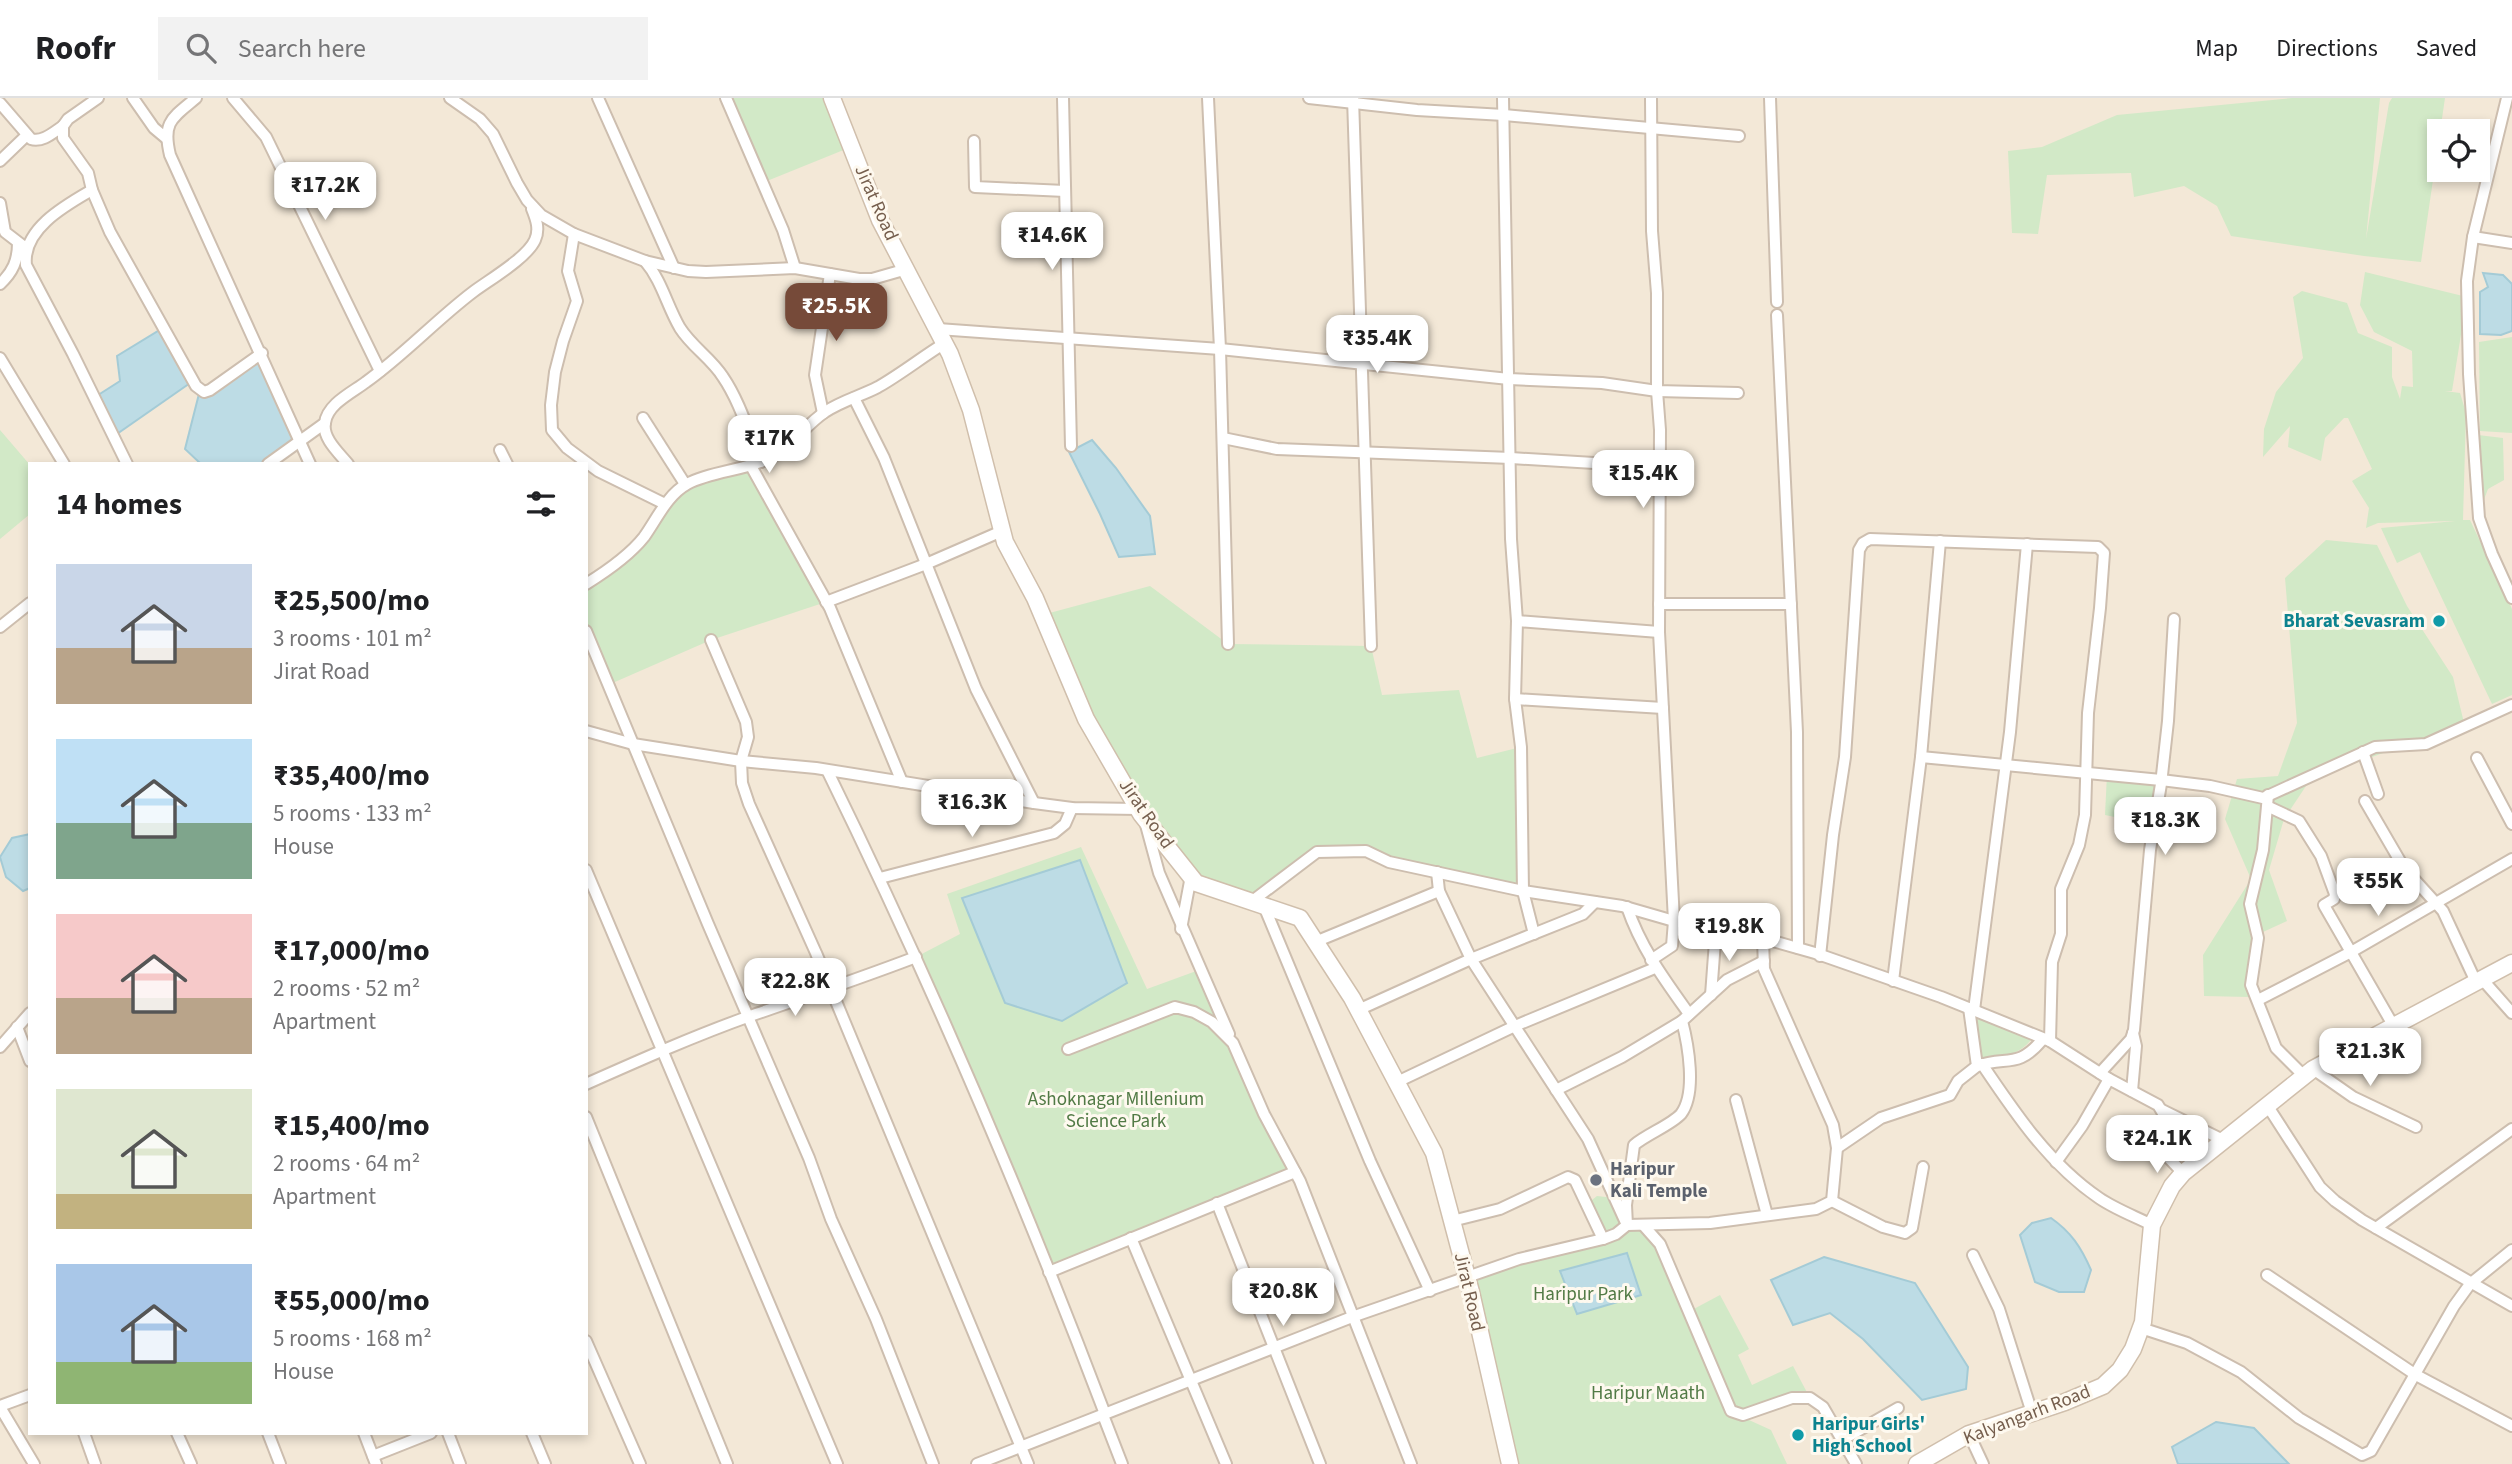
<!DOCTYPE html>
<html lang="en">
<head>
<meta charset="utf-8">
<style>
  :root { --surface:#fff; --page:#f2f2f2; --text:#202124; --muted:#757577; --line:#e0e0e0; --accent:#764a39 }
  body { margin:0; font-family:"Source Sans 3",sans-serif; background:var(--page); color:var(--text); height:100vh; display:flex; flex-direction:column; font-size:26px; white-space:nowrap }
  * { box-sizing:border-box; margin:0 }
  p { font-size:23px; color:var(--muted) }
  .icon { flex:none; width:38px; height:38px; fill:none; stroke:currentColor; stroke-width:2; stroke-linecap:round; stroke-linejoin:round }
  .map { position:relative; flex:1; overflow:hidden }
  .panel { position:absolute; left:28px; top:364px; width:560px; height:973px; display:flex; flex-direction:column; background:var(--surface); border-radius:0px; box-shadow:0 4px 10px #0003 }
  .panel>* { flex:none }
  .controls { position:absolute; left:2427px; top:21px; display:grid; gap:14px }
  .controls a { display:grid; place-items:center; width:63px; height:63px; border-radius:0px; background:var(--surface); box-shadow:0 4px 10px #0003; font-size:35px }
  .price { position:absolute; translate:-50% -60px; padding:0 16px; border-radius:14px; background:#fff; color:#222; font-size:23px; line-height:46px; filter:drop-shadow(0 2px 4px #0008) }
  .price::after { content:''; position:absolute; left:50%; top:42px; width:21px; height:16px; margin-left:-10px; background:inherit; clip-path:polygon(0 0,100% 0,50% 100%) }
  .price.current { background:var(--accent); color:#fff }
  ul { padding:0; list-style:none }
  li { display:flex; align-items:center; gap:21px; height:175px; padding:0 28px }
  li span { display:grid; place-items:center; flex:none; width:196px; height:140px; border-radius:0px; color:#555 }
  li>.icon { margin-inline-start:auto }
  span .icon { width:84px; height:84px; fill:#fffc; stroke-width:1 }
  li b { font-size:30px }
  h2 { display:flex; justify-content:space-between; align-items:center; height:84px; padding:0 28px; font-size:30px }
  header { display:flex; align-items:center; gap:42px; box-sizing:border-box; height:98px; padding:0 35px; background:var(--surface); border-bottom:2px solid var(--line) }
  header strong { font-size:33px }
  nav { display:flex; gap:38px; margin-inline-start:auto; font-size:24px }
  .search { width:490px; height:63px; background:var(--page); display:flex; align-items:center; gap:18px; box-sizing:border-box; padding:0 24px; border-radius:0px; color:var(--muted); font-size:26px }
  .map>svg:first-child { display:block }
  .residential { fill:#f3e8d7; fill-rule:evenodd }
  .green { fill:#d2e9c7 }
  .water { fill:#bddce5; stroke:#a4cbd6; stroke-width:2 }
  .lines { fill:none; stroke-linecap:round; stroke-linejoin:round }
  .street-casing { stroke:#cdbeaf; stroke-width:14 }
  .secondary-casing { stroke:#d0bfac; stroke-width:19 }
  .street { stroke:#fff; stroke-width:10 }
  .secondary { stroke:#fff; stroke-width:16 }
  .culture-dot { fill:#0f9aa8; stroke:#fef9ef; stroke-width:2.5 }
  .worship-dot { fill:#6b7280; stroke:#fef9ef; stroke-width:2.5 }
  .labels { text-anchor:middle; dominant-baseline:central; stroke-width:6; stroke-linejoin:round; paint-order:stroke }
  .street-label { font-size:19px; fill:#755e4d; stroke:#fef9ef }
  .culture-label { font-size:19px; font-weight:bold; fill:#0d838f; stroke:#fef9ef; text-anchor:end }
  .park-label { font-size:19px; fill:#517a45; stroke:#fef9ef }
  .worship-label { font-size:19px; font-weight:bold; fill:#5b616d; stroke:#fef9ef; text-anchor:start }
</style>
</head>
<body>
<header>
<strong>Roofr</strong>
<div class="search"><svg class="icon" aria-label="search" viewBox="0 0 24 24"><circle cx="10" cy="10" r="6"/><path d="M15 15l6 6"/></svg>Search here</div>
<nav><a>Map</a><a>Directions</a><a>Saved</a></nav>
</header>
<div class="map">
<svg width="2512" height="1366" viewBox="0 0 2512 1366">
  <rect width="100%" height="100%" fill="#fcf6e8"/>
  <path class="residential" d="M 0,0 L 2512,0 L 2512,1366 L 0,1366 ZM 2440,33 L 2478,33 L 2478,72 L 2440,72 ZM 30,366 L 586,366 L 586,1335 L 30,1335 Z"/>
  <g class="green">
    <polygon points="726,0 833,0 851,49 762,85"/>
    <polygon points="2292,0 2380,0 2366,141 2389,5 2392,0 2445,0 2421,164 2364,158 2231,138 2217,108 2184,88 2134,99 2131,75 2047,77 2038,136 2012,135 2008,53 2042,49 2117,17"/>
    <polygon points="2365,174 2467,199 2452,293 2445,293 2460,295 2466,315 2463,422 2470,422 2512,511 2512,597 2492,606 2420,454 2397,465 2381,430 2455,423 2378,425 2366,430 2369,410 2352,383 2372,371 2348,320 2344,320 2325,340 2321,363 2288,349 2290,328 2263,359 2264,331 2276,294 2303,260 2293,199 2302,193 2347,205 2358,235 2392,249 2392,279 2400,301 2402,288 2413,289 2412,253 2374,234 2360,207"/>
    <polygon points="2512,239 2512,335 2480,333 2479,244"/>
    <polygon points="0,332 30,367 30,416 0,441"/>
    <polygon points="2478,337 2503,340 2504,382 2488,391 2483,404"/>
    <polygon points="751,368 826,504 711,542 608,587 586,533 586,486 618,463 685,386"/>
    <polygon points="2326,442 2377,447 2407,508 2453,579 2464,625 2310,682 2284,721 2269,772 2287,823 2263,834 2261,865 2249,899 2204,898 2203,857 2251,781 2225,721 2237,681 2278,678 2297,625 2285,480"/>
    <polygon points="1150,488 1228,546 1371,548 1382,597 1459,592 1477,660 1521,649 1523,793 1366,753 1317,754 1251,804 1196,785 1144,720 1042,517"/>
    <polygon points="2107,676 2161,682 2154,727 2105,717"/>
    <polygon points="1081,749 1147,891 1199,872 1295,1074 1049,1174 916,859 960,836 947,796"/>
    <path d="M 1971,912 L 2034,938 C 2015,964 2000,954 1975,962 Z"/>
    <polygon points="1597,1098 1615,1100 1627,1127 1644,1128 1690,1213 1720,1197 1749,1251 1738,1257 1752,1287 1793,1268 1810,1300 1738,1317 1771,1332 1787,1366 1510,1366 1467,1180 1602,1141 1587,1106"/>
  </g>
  <g class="water">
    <polygon points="2483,175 2503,177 2512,186 2512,233 2501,237 2480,236 2480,194 2488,189"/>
    <polygon points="163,230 193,283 114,338 95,299 120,283 117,258"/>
    <polygon points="262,255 300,343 268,366 201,366 185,351 200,292"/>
    <polygon points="1092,342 1116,370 1150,418 1155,456 1119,459 1100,416 1069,354"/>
    <polygon points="30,736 30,790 23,793 6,779 0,759 12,740"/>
    <polygon points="1080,762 1127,885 1062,923 1005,905 962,800"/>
    <path d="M 2051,1120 C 2071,1134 2081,1149 2091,1172 L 2084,1194 L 2059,1194 L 2035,1184 L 2020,1137 L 2032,1125 Z"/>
    <polygon points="1627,1155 1641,1197 1577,1216 1560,1173"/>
    <polygon points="1824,1159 1915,1185 1968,1269 1966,1291 1922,1302 1863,1241 1830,1215 1793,1227 1771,1182"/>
    <polygon points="2216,1324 2254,1330 2289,1366 2178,1366 2172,1349"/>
  </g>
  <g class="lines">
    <defs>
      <g id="street">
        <polyline points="98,0 68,21 63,28 63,40 88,75 92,92 110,134 196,288 204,294 210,292 262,255"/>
        <polyline points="133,0 154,30 166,40"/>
        <path d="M 196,0 C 172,20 162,24 170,57 L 310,366"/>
        <polyline points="233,0 266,39 380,273"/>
        <polyline points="450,0 480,21 493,36 517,85 527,102 541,117 574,136 645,163 688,173 706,174 795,170 859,181 872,181 907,171"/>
        <polyline points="598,0 674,170"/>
        <polyline points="726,0 783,132 795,170"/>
        <polyline points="1063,0 1071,348"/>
        <polyline points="1208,0 1220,251 1228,546"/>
        <polyline points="1309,0 1417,12 1504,17 1739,38"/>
        <polyline points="1353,0 1371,548"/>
        <polyline points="1503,0 1511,441 1517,523 1515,601 1521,649 1523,793 1534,836"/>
        <polyline points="1651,0 1652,133 1657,195 1657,293 1660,332 1659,534 1674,823 1672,848 1651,862"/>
        <polyline points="1770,0 1777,204"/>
        <polyline points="2507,0 2473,139 2467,183 2469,276 2479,420 2492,456 2512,500"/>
        <path d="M 0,5 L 31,41 C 42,45 54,34 63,28"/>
        <polyline points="974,43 975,89 1065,93"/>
        <polyline points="0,63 27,37"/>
        <path d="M 92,92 C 66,107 22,131 26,167 L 73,256 L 127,366"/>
        <polyline points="0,105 5,134 27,151"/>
        <polyline points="574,136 568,173 577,203 563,243 555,274 551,307 552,332 567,350 598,373 665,406"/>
        <polyline points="2473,139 2512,145"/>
        <path d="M 645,163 C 662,183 667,208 680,230 C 692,249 711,260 723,279 C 740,304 749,336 761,364"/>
        <path d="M 0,186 C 13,174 18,162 18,145"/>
        <polyline points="1777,217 1797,634 1798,850"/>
        <polyline points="938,231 1220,251 1509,281 1602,285 1657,293 1738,295"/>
        <polyline points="0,260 64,366"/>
        <polyline points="854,300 884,360 976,591 1034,705"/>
        <polyline points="823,315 815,277 830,176"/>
        <polyline points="643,320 685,386"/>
        <polyline points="1223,340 1277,351 1511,360 1660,369"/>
        <polyline points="500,352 507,366"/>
        <polyline points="268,366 325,325"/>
        <path d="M 348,366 C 339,355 322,340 325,325 C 327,306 353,294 366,284 C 404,257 436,222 473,194 C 489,182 527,160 535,142 C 540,131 536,121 532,111"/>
        <polyline points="751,368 830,510 902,684"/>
        <path d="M 586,486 C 607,473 629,458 644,439 C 657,421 667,397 687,386 C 712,373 742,373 768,361 C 791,350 805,327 825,314 C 841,303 861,298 878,289 C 901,276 922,259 945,245"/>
        <polyline points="826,504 926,466 1002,433"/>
        <polyline points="1659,506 1791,506"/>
        <polyline points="1517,523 1659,534"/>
        <polyline points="0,529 30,505"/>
        <polyline points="586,533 708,826 809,1060 831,1121 876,1221 933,1366"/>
        <polyline points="711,542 746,624 748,639 741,663 742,685 749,706 816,855 1028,1366"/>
        <polyline points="1515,601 1663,610"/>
        <polyline points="586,633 633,646 741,663 816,670 1034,705 1072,710 1138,711"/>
        <polyline points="2363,654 2378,696"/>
        <polyline points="1921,659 2161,682 2210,688 2263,700 2375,649 2426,646 2512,607"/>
        <polyline points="2477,660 2512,726"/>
        <path d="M 827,672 C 930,882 1022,1097 1105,1316"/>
        <polyline points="2268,697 2263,752 2250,806 2258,840 2251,887 2276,950 2304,978"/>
        <polyline points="2365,703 2404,770 2443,813 2476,884"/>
        <polyline points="2269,709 2299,723 2321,758 2335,796 2334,801 2324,807 2325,809 2393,927"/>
        <polyline points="1146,727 1159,775 1229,936"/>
        <polyline points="586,772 837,1366"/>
        <polyline points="1437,774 1439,793 1471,861 1588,1041 1627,1127 1710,1125 1816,1111 1832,1103 1837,1050 1833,1027 1764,871 1763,840"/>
        <polyline points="880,780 1054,735 1065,726 1072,710"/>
        <polyline points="1251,804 1317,754 1366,753 1389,764 1523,793 1622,808 1674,823 1741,834 1815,855 1941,899 2050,943 2109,981 2158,1007 2164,1017 2166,1029 2163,1054 2183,1075"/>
        <polyline points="1264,808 1370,1063 1430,1193"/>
        <path d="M 1627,809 C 1641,850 1664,881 1689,916"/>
        <polyline points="1181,831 1191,778"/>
        <polyline points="1315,844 1439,793"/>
        <polyline points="1820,858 1833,737 1845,659 1859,452 1863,445 1870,441 2098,449 2104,455 2100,510 2088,615 2085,717 2079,747 2061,791 2061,836 2052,864 2050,943"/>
        <polyline points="2482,881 2512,915"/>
        <polyline points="1893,883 1921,659 1940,443"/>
        <polyline points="1711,897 1716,830"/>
        <polyline points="2258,902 2351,854 2512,761"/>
        <polyline points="1358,912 1471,861 1583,816 1595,804"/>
        <polyline points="1974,912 2010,634 2027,446"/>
        <polyline points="17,929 30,963"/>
        <polyline points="0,949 30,915"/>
        <polyline points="1068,951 1175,909 1194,914 1212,924 1233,945 1264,1016 1300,1083 1411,1366"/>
        <path d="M 1982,966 C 2015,1015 2049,1066 2099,1100 C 2115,1111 2134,1118 2152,1127"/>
        <path d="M 1977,968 C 2006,957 2017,972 2042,942"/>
        <polyline points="2313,971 2353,999 2416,1029"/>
        <polyline points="2100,975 2131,941 2134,932 2150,752 2161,686 2168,623 2174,521"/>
        <polyline points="1397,984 1515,928 1655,870"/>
        <path d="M 586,986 C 640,962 694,938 750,918 C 805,899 861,880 916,859"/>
        <polyline points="1556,992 1622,959 1682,923"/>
        <polyline points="2132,993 2136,948 2133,935"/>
        <polyline points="1736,1002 1767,1117"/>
        <polyline points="2267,1007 2320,1089 2335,1103 2362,1122 2512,1208"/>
        <polyline points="2162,1012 2223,1042"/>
        <polyline points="586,1019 727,1366"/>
        <polyline points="1837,1050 1881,1020 1950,997 1958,983 1977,968 1969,910"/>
        <polyline points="2056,1064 2082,1028 2109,981"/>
        <polyline points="1832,1103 1883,1129 1905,1135 1912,1130 1923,1069"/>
        <polyline points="1217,1105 1320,1366"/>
        <polyline points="1452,1123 1500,1111 1568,1079 1575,1082 1603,1141"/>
        <polyline points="1644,1128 1660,1146 1731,1313 1743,1317 1792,1300 1810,1300 1823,1309 1856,1366"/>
        <polyline points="2376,1130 2512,1031"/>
        <polyline points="1131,1140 1226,1366"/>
        <polyline points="1973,1157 1999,1211 2032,1315"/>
        <polyline points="1049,1174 1295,1074"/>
        <polyline points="2267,1177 2416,1277 2512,1328"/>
        <polyline points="2141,1230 2187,1245 2241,1274 2299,1320 2362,1357 2371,1353 2454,1208 2470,1186 2512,1152"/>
        <polyline points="586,1243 640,1366"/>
        <polyline points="0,1308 30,1297"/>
        <polyline points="0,1309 34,1366"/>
        <polyline points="1103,1317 1122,1366"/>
        <polyline points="84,1335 95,1366"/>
        <polyline points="177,1335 191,1366"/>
        <polyline points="268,1335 280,1366"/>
        <polyline points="364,1335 376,1366"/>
        <polyline points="448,1335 460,1366"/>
        <polyline points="532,1335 545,1366"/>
        <polyline points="1969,1336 1983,1366"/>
        <polyline points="1842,1342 1898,1310"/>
        <polyline points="373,1358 431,1335"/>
        <path d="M 977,1366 L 1352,1219 L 1519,1161 L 1603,1141 L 1616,1136 L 1627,1127 L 1626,1107 L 1634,1047 C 1647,1036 1671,1027 1681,1016 C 1697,995 1688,946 1682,923 L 1727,882 L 1764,863"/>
      </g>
      <g id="secondary">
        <polyline points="832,0 880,122 950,256 971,312 1005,444 1035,500 1086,621 1141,716 1196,785 1300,820 1352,900 1434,1055 1471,1194 1510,1366"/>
        <polyline points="1917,1366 1969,1336 2065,1304 2103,1288 2120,1272 2133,1251 2143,1224 2152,1127 2172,1088 2183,1075 2313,971 2512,865"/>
      </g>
    </defs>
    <use href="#street" class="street-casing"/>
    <use href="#secondary" class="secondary-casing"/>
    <use href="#street" class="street"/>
    <use href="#secondary" class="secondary"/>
  </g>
  <g class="culture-dot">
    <circle cx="2439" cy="523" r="7"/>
    <circle cx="1798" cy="1337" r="7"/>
  </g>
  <circle class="worship-dot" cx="1596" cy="1082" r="7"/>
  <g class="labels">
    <g class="street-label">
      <text transform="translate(876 105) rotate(66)">Jirat Road</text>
      <text transform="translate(1146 716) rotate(55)">Jirat Road</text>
      <text transform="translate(1469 1194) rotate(77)">Jirat Road</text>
      <text transform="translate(2027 1317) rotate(-21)">Kalyangarh Road</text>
    </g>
    <g class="culture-label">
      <text x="2425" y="523">Bharat Sevasram</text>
      <text x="1812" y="1326" text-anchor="start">Haripur Girls'<tspan x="1812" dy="22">High School</tspan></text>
    </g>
    <g class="park-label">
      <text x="1116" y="1001">Ashoknagar Millenium<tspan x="1116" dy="22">Science Park</tspan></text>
      <text x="1583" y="1196">Haripur Park</text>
      <text x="1648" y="1295">Haripur Maath</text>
    </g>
    <g class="worship-label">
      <text x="1610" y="1071">Haripur<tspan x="1610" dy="22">Kali Temple</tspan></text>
    </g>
  </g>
</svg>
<div class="controls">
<a><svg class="icon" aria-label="locate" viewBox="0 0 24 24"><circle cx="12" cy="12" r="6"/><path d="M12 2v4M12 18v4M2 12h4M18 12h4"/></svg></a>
</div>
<b class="price" style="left:325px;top:124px">₹17.2K</b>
<b class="price" style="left:1052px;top:174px">₹14.6K</b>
<b class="price current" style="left:836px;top:245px">₹25.5K</b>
<b class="price" style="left:1377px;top:277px">₹35.4K</b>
<b class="price" style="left:769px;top:377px">₹17K</b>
<b class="price" style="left:1643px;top:412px">₹15.4K</b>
<b class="price" style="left:972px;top:741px">₹16.3K</b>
<b class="price" style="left:2165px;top:759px">₹18.3K</b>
<b class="price" style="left:2378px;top:820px">₹55K</b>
<b class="price" style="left:1729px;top:865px">₹19.8K</b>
<b class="price" style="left:795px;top:920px">₹22.8K</b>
<b class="price" style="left:2370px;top:990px">₹21.3K</b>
<b class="price" style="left:2157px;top:1077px">₹24.1K</b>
<b class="price" style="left:1283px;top:1230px">₹20.8K</b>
<section class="panel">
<h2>14 homes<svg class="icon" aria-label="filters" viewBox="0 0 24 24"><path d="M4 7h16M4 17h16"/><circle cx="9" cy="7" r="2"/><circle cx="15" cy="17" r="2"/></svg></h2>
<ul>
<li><span style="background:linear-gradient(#c9d6e8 60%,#b9a48a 0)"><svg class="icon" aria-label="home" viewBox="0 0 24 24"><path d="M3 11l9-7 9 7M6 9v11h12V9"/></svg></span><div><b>₹25,500/mo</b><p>3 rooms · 101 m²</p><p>Jirat Road</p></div></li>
<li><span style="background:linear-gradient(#bfe0f5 60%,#7fa58c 0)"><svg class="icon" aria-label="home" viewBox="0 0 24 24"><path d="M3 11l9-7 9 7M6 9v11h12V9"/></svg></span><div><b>₹35,400/mo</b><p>5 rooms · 133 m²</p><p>House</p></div></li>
<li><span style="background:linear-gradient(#f6c9c9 60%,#b9a48a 0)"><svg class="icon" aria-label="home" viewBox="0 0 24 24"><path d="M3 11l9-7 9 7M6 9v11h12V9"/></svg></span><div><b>₹17,000/mo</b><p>2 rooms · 52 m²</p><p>Apartment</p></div></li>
<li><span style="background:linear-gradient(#dfe7d0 75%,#c2b280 0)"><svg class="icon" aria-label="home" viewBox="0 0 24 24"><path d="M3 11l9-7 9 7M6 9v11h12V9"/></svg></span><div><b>₹15,400/mo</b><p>2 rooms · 64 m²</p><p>Apartment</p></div></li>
<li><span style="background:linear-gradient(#a9c7e8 70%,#8fb573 0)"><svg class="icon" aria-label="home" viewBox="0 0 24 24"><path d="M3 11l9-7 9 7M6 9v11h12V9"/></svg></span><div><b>₹55,000/mo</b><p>5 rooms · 168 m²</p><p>House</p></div></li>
</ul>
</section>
</div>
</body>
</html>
